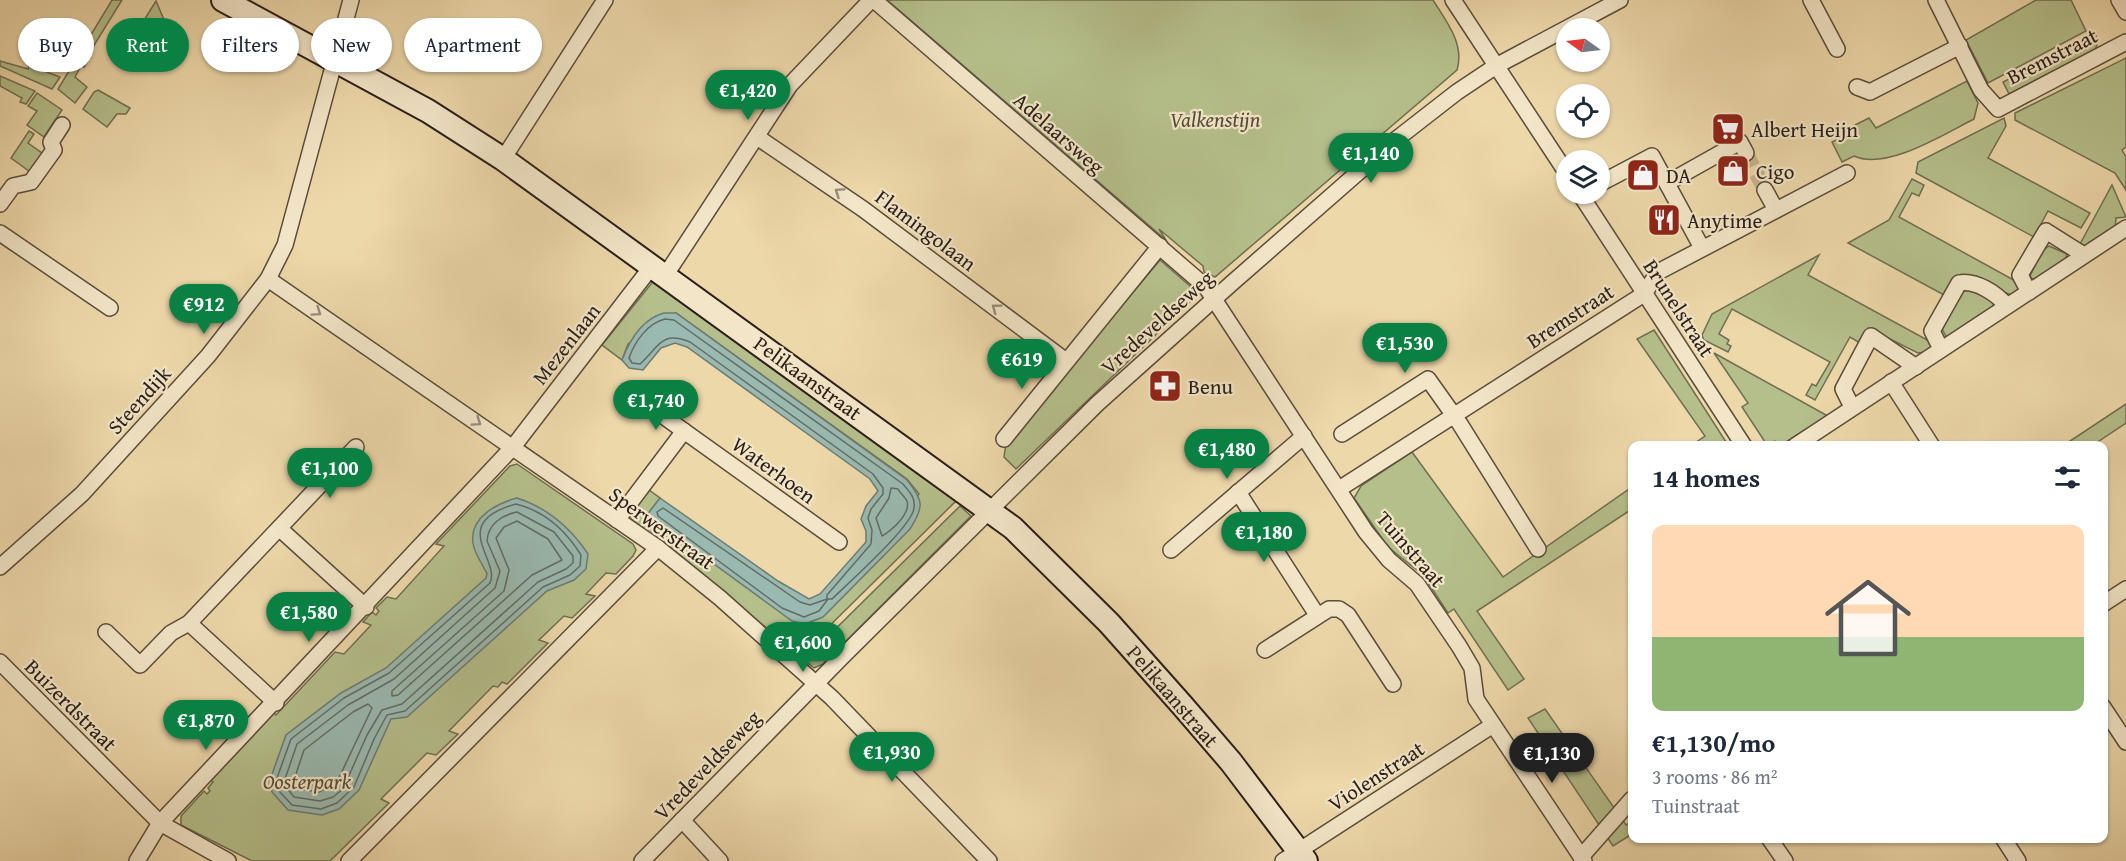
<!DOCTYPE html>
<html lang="en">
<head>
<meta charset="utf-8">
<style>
  :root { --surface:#fff; --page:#f2f2f3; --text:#1f2937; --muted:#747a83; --accent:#0b8043 }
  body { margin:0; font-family:"Gentium Book Plus",serif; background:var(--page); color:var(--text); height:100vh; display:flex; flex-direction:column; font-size:22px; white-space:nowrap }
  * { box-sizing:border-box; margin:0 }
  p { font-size:20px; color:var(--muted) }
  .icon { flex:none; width:33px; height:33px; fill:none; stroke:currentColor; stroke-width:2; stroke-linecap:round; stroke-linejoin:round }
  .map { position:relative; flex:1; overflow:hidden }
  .sheet { position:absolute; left:1628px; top:441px; width:480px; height:402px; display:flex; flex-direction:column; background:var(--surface); border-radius:12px; box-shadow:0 2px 4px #0004 }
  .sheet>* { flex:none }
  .banner { position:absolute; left:18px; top:18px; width:570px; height:54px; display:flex; gap:12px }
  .needle { width:39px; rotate:284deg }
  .controls { position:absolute; left:1556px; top:18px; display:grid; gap:12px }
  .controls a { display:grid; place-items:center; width:54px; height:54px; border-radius:50%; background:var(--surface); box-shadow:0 2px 4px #0004; font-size:30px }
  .price { position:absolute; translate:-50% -51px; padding:0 14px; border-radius:21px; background:var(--accent); color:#fff; font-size:20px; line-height:39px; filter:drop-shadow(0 2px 3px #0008) }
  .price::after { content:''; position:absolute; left:50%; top:36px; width:18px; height:14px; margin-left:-9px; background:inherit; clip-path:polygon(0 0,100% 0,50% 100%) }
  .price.current { background:#222; color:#fff }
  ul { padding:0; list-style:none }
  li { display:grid; align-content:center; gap:12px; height:318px; padding:0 24px }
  li span { display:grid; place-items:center; height:186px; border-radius:12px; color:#555 }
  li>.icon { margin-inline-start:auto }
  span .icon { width:108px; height:108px; fill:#fffc; stroke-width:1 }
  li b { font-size:26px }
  h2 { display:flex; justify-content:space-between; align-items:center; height:72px; padding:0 24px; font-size:26px }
  .chip { padding:0 21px; border-radius:27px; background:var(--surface); box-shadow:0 2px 4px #0004; font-size:21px; line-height:54px }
  .chip.current { background:var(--accent); color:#fff }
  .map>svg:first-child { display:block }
  .green { fill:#b5bf8b; stroke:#706e52; stroke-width:1.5 }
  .water { fill:#9ab9b0; stroke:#6d7b73; stroke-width:1.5 }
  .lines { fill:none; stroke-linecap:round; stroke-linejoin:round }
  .shore { stroke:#626c64; stroke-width:1.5 }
  .street-tunnel { stroke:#c6b38d; stroke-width:15; stroke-dasharray:15 8; stroke-linecap:butt }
  .street-casing { stroke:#5b4c3c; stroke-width:18 }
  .secondary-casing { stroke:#2a1e18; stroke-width:26 }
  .street { stroke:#f3e6c8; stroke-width:15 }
  .secondary { stroke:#f3e6c8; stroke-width:22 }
  .oneway { stroke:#998c79 }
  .labels { text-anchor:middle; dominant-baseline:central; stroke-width:4.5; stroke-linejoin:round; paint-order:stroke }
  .street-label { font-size:21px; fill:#2a1e18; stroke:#f3e6c8 }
  .park-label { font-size:21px; font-style:italic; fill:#544e3a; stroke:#f3e6c8 }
  .poi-label { font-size:21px; fill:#2a1e18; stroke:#f3e6c8; text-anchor:start }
</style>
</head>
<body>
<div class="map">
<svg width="2126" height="861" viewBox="0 0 2126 861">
  <rect width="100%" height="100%" fill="#edd8aa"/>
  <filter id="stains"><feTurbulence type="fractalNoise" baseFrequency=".00333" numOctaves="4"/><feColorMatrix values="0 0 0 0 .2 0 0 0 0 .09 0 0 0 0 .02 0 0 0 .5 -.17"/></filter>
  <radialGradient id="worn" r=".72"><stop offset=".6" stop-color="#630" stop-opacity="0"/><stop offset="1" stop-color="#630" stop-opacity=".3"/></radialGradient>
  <g class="green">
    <polygon points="112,0 122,0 88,55 90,57 84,67 81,66 75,77 87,87 75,103 58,89"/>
    <path d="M 887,0 L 1433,0 C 1446,21 1465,44 1457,70 L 1215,277 L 1204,272 L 1203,266 L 1159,229 L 1166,240 Z"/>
    <polygon points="2036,0 2071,0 2086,31 1988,83 1966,40"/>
    <polygon points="156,1 165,22 150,31 141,29 131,41"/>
    <polygon points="2095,34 2098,41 2095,51 2009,94 2003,82"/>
    <polygon points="2126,58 2126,147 2122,150 2126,157 2126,190 2115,173 2015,120 2015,113"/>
    <polygon points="0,61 28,69 29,65 60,77 52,89 0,66"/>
    <polygon points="0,76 35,91 26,104 20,102 22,98 0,86"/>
    <path d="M 1967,81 L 1978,103 L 1974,119 C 1944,134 1886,171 1854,156 L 1842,162 L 1832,142 L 1844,136 L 1843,131 L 1869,118 L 1876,128 Z"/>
    <polygon points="98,90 130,108 126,114 117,114 107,127 83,109 94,92"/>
    <polygon points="37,93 62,110 44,137 27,125 37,111 28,106"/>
    <polygon points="2004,118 2006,126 1988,158 2090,213 2081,228 2048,211 2034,237 1916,173 1918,162"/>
    <polygon points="29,131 34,134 28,143 42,153 43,160 33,174 11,158"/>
    <polygon points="1912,179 1924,185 1919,196 1912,193 1899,217 2021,284 2022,290 2011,295 1963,275 1956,276 1944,295 1848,243 1889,220"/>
    <polygon points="2112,185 2126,217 2116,218 2115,230 2084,248 2080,244"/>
    <polygon points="2049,246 2067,254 2065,260 2038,278 2032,279 2030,276 2042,251"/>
    <polygon points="1819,255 1808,275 1931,342 1932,346 1926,352 1918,353 1868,328 1860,343 1850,337 1815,400 1806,395 1812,384 1816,386 1830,362 1732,309 1719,334 1729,340 1727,344 1731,346 1728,352 1704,340 1702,335 1712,314"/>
    <polygon points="1160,260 1190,286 1191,301 1016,469 1004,457 1006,444"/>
    <polygon points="655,279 956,501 799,656 722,590 633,521 629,513 649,490 660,498 647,515 805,624 919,494 907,479 676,313 628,344 622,360 602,345"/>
    <polygon points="1967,287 1972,287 1994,302 1992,309 1950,337 1946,336 1942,329 1961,291"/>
    <polygon points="1654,330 1728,445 1692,445 1705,436 1637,339"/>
    <polygon points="1714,353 1826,415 1826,417 1781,445 1775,441 1767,445 1742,407 1748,403"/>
    <polygon points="2126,404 2126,423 2093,445 2064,445"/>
    <polygon points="1412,452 1503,577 1632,487 1632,509 1477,611 1524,679 1508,690 1454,609 1448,613 1423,575 1388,547 1354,498 1361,486"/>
    <polygon points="517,464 633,544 636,550 633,556 616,574 606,573 586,594 595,596 572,618 564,616 539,640 548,643 507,684 502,682 498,687 493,686 449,731 458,734 436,755 427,753 381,799 389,803 330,861 252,861 181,825 181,816 204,791 207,794 210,791 208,788 213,782 209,779 273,712 276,715 335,652 344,654 371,625 363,622 372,612 376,615 379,611 376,608 387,597 396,599 444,546 436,544 510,466"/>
    <polygon points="960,506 971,516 823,664 814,668 804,660"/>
    <polygon points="1545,709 1626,825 1632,821 1632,834 1613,846 1528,718"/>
  </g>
  <g class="water">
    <path d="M 664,313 L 676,313 L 907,480 C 924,501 924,507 910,529 L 823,617 L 805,624 L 792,621 L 647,515 L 660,498 L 778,581 L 809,599 L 820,594 L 866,542 L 866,531 L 861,519 L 866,506 L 878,491 L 870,479 L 687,347 L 675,343 L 661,348 L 643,370 L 629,368 L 622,360 C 630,339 642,319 664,313 Z"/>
    <path d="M 517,498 C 548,508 570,527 588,554 L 586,569 L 574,580 L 547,591 L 407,717 L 391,719 L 359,790 L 339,809 L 322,815 L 288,810 L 272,792 L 271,777 L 286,735 L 341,693 L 386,668 L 486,578 L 487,574 C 483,565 474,553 473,543 C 469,517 498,503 517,498 Z"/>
  </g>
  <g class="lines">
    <g class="shore">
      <path d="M 665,319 L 674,320 L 903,484 C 909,491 916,498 914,508 C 912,527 848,583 832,599 L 828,599 L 819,611 L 804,617 L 782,608 L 658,516 L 657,512 L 663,508 L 800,602 L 810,605 L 827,599 L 827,595 L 871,544 L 872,530 L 868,518 L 871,509 L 883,494 L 883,488 L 873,474 L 690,342 C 661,330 659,347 640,364 L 632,363 L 629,358 C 635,341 648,323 665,319 Z"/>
      <path d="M 891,488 L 898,489 C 900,493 905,497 907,501 C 911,514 891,531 882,536 L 876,518 L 889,498 Z"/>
      <path d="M 516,504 C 544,511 566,531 581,555 L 580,566 L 570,575 L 543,587 L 405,711 L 387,715 L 374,739 L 354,787 L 337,803 L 321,809 L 292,805 L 278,790 L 277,778 L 291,739 L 344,698 L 389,673 L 490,583 C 501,560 447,523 516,504 Z"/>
      <path d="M 517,512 L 554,532 L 573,556 L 573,563 L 566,569 L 538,582 L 402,704 L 382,710 L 367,735 L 343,789 L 333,797 L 320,801 L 294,797 L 286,787 L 285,779 L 297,744 L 348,705 L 394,679 L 495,588 L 500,571 L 487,541 C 488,524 502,515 517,512 Z"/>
      <polygon points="517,521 548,539 562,560 532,575 398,695 392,696 392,691 504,591 509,570 496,538 504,527"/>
      <polygon points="368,704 372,708 337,782 319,792 299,789 294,780 304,750 353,712"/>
    </g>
    <polyline class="street-tunnel" points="1746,153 1765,190"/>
    <defs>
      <g id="street">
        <polyline points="874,0 1206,287 1366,532 1389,560 1417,584 1459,646 1472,668 1476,699 1584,861"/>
        <polyline points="1453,0 1566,172"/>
        <polyline points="1811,0 1837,49"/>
        <polyline points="1936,0 1981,90 1998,109 2126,42"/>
        <polyline points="2119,0 2126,12"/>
        <polyline points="1857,87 1870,92 1960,46"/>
        <polyline points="757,137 863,209 1066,361"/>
        <polyline points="503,159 605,0"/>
        <polyline points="1667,183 1740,142 1746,153"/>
        <polyline points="1599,184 1652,156 1702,248"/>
        <polyline points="1765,190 1776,210"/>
        <polyline points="1580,194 1744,446"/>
        <polyline points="0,204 13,186 31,182 54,150 51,142 62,125"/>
        <polyline points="0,233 110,308"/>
        <polyline points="665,276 790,85 871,0"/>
        <polyline points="268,279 658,548 720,598 832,698 989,861"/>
        <polyline points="2029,292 2020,275 2046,231 2084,255"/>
        <path d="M 1941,349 L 1932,331 L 1959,283 C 1976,280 1996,293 2007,306"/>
        <polyline points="1891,382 1932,446"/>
        <polyline points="648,405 684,431"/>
        <polyline points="1852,407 1843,389 1871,336 1916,367"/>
        <polyline points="1342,434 1428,379 1460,424 1538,549"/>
        <polyline points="1004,439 1160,246"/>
        <polyline points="1795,446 2126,228"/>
        <polyline points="1339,489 1644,294 1658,272 1847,173"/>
        <polyline points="1238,492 1317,615"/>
        <polyline points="617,520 684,431 839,542"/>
        <polyline points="280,529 366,607"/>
        <polyline points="1171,550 1304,436"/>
        <polyline points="0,567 82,494 208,356 268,279 285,245 351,0"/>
        <polyline points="2103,604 2126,589"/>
        <polyline points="189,623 276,703"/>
        <polyline points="106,632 140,665 171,633 189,623 356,447"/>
        <polyline points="1265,650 1329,609 1339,609 1348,615 1393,684"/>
        <polyline points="0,662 160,823 228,861"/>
        <polyline points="2103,707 2126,742"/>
        <polyline points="682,820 720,861"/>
        <polyline points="1769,838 1785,861"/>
        <polyline points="2003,838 2018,861"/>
        <polyline points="1581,857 1632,799"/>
        <polyline points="137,861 160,823 513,447 652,266"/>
        <polyline points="349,861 658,548"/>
        <polyline points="642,861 843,656 1097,404 1232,283 1394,141 1457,92 1496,66 1620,0"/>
        <polyline points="1283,861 1493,725"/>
      </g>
      <polyline id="secondary" points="223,0 428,111 503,159 1013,528 1109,623 1182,705 1231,762 1306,861"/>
    </defs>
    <use href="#street" class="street-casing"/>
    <use href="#secondary" class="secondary-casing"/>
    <use href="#street" class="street"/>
    <use href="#secondary" class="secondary"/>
  </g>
  <defs><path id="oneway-chevron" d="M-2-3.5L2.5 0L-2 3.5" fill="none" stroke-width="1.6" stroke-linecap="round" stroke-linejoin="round" transform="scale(1.5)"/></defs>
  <g class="oneway">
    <use href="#oneway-chevron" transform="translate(839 192) rotate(-146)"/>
    <use href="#oneway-chevron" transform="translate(996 308) rotate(-143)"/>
    <use href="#oneway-chevron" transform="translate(317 312) rotate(35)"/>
    <use href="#oneway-chevron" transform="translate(477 422) rotate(35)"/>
  </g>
  <defs>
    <symbol id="supermarket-square" viewBox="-11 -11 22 22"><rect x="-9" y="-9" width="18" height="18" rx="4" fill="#8f2418" stroke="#f3e6c8"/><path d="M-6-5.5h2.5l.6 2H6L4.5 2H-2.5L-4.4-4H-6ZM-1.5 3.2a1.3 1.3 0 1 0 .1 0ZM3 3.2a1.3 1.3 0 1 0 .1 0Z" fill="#fff"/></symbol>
    <symbol id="shop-square" viewBox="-11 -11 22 22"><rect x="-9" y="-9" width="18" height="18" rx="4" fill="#8f2418" stroke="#f3e6c8"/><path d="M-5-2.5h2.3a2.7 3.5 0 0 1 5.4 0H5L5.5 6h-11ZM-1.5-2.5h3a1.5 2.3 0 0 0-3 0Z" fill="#fff"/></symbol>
    <symbol id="restaurant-square" viewBox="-11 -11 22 22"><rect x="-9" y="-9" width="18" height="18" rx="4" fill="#8f2418" stroke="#f3e6c8"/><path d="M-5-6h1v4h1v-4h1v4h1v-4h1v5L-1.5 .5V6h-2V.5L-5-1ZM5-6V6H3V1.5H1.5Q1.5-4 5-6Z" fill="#fff"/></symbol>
    <symbol id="pharmacy-square" viewBox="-11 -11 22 22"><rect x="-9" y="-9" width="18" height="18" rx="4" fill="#8f2418" stroke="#f3e6c8"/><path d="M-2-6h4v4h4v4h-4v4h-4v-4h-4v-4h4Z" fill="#fff"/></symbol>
  </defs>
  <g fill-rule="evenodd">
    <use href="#supermarket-square" x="1709" y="110" width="38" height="38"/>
    <use href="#shop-square" x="1714" y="152" width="38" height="38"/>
    <use href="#shop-square" x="1624" y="156" width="38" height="38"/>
    <use href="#restaurant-square" x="1645" y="201" width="38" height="38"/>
    <use href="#pharmacy-square" x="1146" y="367" width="38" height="38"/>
  </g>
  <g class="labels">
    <g class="street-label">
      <text transform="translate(2052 56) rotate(-27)">Bremstraat</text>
      <text transform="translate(1059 133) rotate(41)">Adelaarsweg</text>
      <text transform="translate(926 230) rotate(37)">Flamingolaan</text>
      <text transform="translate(1679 308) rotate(57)">Brunelstraat</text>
      <text transform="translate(1570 316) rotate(-33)">Bremstraat</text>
      <text transform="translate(1157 322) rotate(-42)">Vredeveldseweg</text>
      <text transform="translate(566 344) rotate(-52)">Mezenlaan</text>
      <text transform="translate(808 378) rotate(36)">Pelikaanstraat</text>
      <text transform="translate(139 400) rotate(-48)">Steendijk</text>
      <text transform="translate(774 470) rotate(36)">Waterhoen</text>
      <text transform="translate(662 528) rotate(36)">Sperwerstraat</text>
      <text transform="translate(1411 549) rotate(49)">Tuinstraat</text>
      <text transform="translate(1173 696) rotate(49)">Pelikaanstraat</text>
      <text transform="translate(71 705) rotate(45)">Buizerdstraat</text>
      <text transform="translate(707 765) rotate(-46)">Vredeveldseweg</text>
      <text transform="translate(1376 776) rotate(-33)">Violenstraat</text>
    </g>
    <g class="park-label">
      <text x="1215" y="119">Valkenstijn</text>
      <text x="307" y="781">Oosterpark</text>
    </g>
    <g class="poi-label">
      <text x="1751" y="129">Albert Heijn</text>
      <text x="1756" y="171">Cigo</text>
      <text x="1666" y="175">DA</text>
      <text x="1687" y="220">Anytime</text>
      <text x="1188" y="386">Benu</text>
    </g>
  </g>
  <rect width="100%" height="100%" filter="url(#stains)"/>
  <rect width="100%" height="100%" fill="url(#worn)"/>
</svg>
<div class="controls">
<a><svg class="needle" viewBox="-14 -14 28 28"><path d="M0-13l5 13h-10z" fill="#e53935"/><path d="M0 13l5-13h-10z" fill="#747a83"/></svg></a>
<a><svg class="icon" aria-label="locate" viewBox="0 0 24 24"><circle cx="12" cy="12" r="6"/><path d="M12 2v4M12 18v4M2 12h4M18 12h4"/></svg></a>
<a><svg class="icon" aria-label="layers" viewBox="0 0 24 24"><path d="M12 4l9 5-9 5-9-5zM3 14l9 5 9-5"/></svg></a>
</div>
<b class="price" style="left:748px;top:121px">€1,420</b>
<b class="price" style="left:1371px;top:184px">€1,140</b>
<b class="price" style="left:204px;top:335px">€912</b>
<b class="price" style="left:1405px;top:374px">€1,530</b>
<b class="price" style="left:1022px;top:390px">€619</b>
<b class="price" style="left:656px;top:431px">€1,740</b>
<b class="price" style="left:1227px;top:480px">€1,480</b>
<b class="price" style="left:330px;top:499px">€1,100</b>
<b class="price" style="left:1264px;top:563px">€1,180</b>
<b class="price" style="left:309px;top:643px">€1,580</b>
<b class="price" style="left:803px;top:673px">€1,600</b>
<b class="price" style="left:206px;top:751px">€1,870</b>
<b class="price" style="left:892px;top:783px">€1,930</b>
<b class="price current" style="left:1552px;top:784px">€1,130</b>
<div class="banner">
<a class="chip">Buy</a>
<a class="chip current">Rent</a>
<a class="chip">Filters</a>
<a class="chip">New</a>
<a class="chip">Apartment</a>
</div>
<section class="sheet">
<h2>14 homes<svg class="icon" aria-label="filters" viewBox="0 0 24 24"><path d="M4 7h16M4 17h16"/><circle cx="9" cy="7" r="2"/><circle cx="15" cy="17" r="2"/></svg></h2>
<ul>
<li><span style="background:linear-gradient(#ffd9b3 60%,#8fb573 0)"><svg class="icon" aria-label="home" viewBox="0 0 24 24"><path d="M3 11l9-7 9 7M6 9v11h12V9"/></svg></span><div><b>€1,130/mo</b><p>3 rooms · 86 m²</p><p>Tuinstraat</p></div></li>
</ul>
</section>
</div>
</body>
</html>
